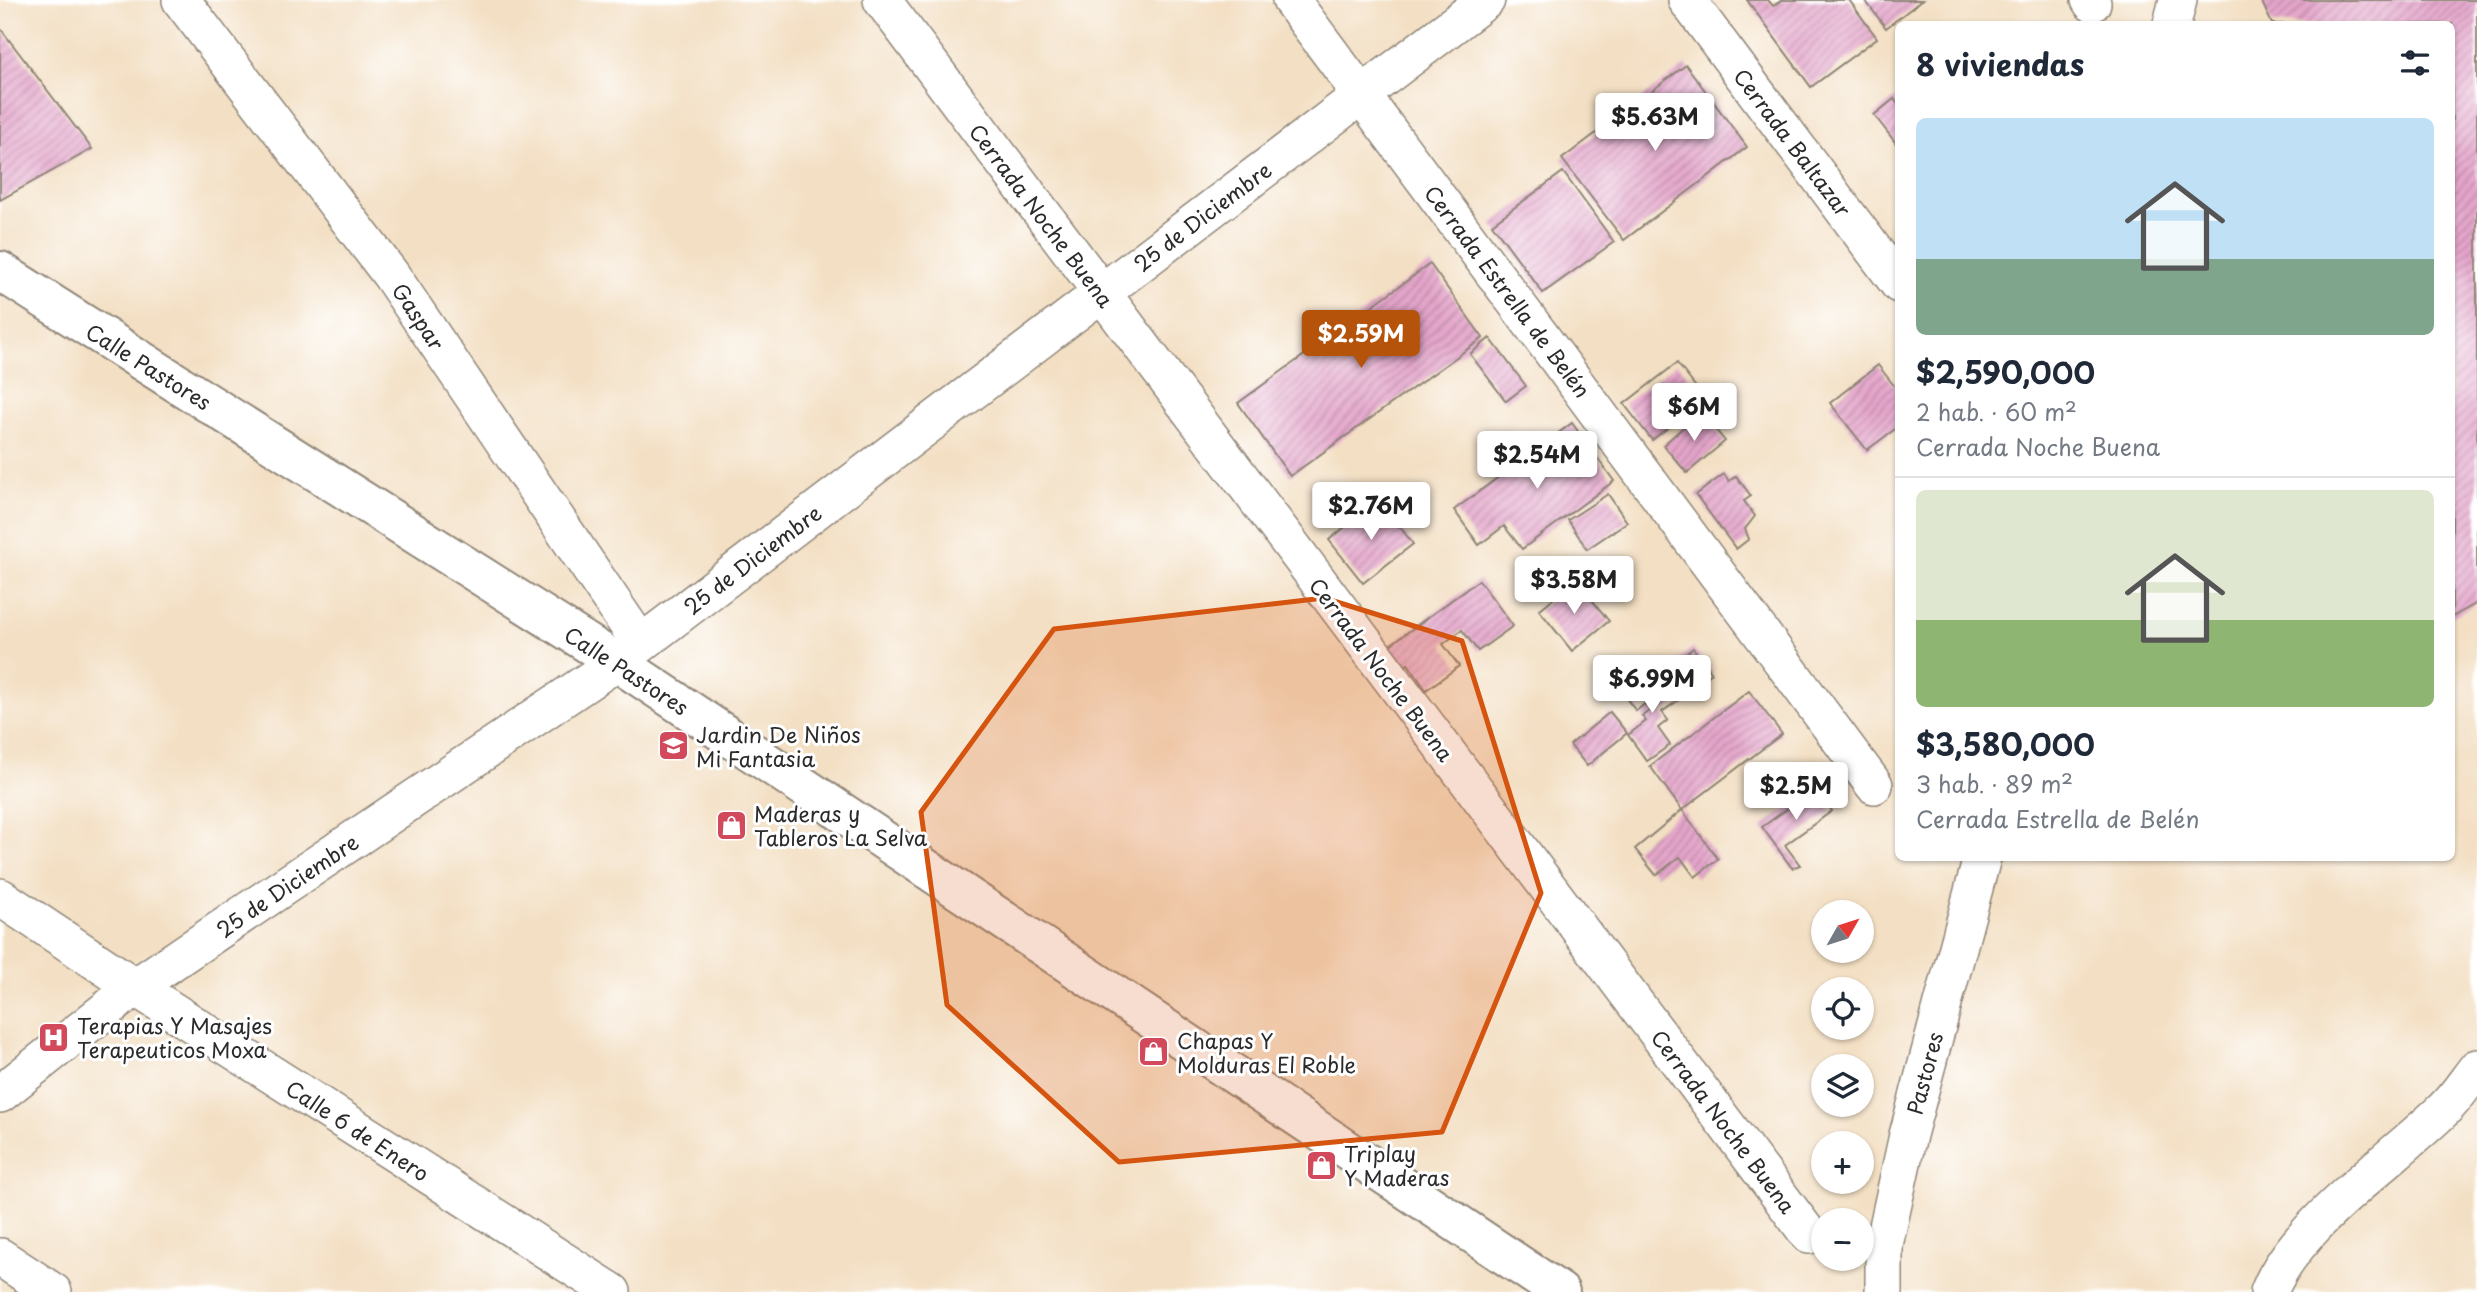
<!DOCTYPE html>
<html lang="es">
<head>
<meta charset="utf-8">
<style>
  :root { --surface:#fff; --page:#f6f6f7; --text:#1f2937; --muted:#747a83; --line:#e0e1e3; --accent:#b45309 }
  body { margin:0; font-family:"Playpen Sans",sans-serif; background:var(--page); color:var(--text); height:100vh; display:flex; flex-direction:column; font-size:26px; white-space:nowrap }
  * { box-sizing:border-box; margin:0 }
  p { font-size:23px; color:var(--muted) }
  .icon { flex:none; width:38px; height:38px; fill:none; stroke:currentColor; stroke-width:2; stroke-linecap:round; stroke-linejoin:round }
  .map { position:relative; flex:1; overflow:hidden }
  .panel { position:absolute; left:1895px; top:21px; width:560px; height:840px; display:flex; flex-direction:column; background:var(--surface); border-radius:10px; box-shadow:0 2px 5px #0004 }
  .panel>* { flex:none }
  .needle { width:46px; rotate:51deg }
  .controls { position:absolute; left:1811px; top:900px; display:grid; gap:14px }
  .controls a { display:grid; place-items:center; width:63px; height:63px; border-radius:50%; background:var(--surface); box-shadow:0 2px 5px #0004; font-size:35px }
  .price { position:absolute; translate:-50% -60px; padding:0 16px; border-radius:7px; background:#fff; color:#222; font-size:23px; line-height:46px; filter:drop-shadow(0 2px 4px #0008) }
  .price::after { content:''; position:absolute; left:50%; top:42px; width:21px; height:16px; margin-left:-10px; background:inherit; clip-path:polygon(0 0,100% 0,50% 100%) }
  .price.on { background:var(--accent); color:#fff }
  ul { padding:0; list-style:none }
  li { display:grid; align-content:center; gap:14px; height:371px; padding:0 21px }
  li+li { border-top:2px solid var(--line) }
  li span { display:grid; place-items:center; height:217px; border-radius:10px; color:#555 }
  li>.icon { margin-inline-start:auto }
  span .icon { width:126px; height:126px; fill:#fffc; stroke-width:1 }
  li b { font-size:30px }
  h2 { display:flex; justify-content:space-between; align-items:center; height:84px; padding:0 21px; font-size:30px }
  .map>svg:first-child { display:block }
  .building { fill:url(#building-hatch) }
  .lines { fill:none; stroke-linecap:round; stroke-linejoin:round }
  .minor-casing { stroke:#8f8577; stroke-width:40 }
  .tertiary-casing { stroke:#8f8577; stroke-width:42 }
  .minor { stroke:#fff; stroke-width:37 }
  .tertiary { stroke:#fff; stroke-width:38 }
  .marked { fill:#d5540f; fill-opacity:0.2; stroke:#d5540f; stroke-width:5; stroke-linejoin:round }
  .labels { text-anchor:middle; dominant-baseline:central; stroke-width:6; stroke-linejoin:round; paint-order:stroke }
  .street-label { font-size:21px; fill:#2b2b2b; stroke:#fff }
  .poi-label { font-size:21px; fill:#2b2b2b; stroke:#fff; text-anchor:start }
</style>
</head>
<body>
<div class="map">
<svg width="2477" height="1292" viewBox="0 0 2477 1292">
  <defs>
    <pattern id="building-hatch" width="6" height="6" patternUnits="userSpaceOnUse" patternTransform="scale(1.75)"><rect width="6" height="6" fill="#e5a6cb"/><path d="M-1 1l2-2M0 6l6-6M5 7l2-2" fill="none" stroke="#ba87a5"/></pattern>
  </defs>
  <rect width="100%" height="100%" fill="#fff"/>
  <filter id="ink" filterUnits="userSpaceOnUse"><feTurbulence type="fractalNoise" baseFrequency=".0143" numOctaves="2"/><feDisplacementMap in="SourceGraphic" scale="14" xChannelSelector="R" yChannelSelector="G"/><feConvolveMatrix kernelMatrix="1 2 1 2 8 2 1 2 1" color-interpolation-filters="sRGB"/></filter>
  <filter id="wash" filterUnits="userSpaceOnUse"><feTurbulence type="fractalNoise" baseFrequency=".00686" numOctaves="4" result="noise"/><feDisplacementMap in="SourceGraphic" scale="28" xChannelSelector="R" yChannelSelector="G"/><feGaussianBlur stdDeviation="1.57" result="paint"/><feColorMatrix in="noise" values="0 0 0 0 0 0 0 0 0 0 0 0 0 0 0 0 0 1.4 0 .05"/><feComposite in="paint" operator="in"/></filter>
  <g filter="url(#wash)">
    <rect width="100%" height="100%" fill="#f3dfc3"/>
    <g id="blocks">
      <g class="building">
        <polygon points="1747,0 1768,0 1773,6 1782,0 1849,0 1877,38 1811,87"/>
        <polygon points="1865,0 1922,0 1886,28"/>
        <polygon points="2261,0 2477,0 2477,603 2452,617 2452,24 2272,24"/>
        <polygon points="0,28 92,149 0,200"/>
        <polygon points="1686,65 1747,147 1624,240 1562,159"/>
        <polygon points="1894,99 1899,105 1899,147 1874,115"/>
        <polygon points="1563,172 1614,242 1543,293 1492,224"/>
        <polygon points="1430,264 1483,338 1290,476 1238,403"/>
        <polygon points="1490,338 1526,386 1506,401 1470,354"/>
        <polygon points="1677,363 1705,399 1652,440 1624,404"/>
        <polygon points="1878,365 1899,392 1899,426 1867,450 1830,403"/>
        <polygon points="1701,412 1725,441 1687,473 1663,445"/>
        <polygon points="1572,423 1614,481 1522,549 1504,526 1479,545 1454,510"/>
        <polygon points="1724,474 1729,481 1736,476 1751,496 1744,501 1755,516 1745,529 1749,539 1736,549 1696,495"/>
        <polygon points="1608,494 1627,522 1587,549 1568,520"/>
        <polygon points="1379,500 1413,544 1363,583 1329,540"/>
        <polygon points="1479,580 1513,626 1478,651 1462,630 1443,644 1459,666 1426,690 1408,664 1401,669 1386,648"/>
        <polygon points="1576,580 1609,621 1572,651 1539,610"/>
        <polygon points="1693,648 1712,673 1682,696 1663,672"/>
        <polygon points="1660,672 1680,699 1662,712 1668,720 1658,728 1670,745 1647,761 1628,735 1646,721 1642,716 1651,710 1646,703 1636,711 1626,698"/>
        <polygon points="1749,691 1782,734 1682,810 1650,766"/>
        <polygon points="1610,712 1627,733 1587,766 1570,745"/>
        <polygon points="1816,788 1832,811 1785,845 1800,865 1792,868 1762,827"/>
        <polygon points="1682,810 1718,859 1695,877 1680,857 1656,875 1635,849"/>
      </g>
    </g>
  </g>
  <g filter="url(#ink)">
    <use href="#blocks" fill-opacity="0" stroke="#8f8577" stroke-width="2"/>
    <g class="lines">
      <defs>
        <g id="minor">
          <polyline points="181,0 391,275 641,644"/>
          <polyline points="882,0 1809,1235"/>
          <polyline points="1291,0 1874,785"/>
          <polyline points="1687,0 1899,284"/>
          <polyline points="2090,0 2092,3"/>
          <polyline points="2172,24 2178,0"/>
          <polyline points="0,897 135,987 612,1292"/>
          <polyline points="0,1094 135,987 617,662 1486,0"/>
          <polyline points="0,1257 53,1292"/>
          <polyline points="1884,1292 1884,1245 1908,1135 1982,858"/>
          <path d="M 2269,1292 C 2294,1226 2392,1160 2443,1110 C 2456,1098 2466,1082 2477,1068"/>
        </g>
        <polyline id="tertiary" points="0,271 617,662 1560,1292"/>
      </defs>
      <use href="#minor" class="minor-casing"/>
      <use href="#tertiary" class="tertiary-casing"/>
      <use href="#minor" class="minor"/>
      <use href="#tertiary" class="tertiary"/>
    </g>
  </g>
  <path class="marked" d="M 1324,598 L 1462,641 L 1541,893 L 1442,1132 L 1119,1162 L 947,1005 L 921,812 L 1054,629 Z"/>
  <defs>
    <symbol id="school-square" viewBox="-11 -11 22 22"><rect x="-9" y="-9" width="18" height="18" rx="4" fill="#d1495b" stroke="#fff"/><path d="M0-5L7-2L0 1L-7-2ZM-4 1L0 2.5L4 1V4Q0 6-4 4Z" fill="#fff"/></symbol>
    <symbol id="shop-square" viewBox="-11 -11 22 22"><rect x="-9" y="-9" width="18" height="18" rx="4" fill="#d1495b" stroke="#fff"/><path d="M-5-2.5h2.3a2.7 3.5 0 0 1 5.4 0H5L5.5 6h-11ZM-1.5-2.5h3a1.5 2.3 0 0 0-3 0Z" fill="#fff"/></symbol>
    <symbol id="hospital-square" viewBox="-11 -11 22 22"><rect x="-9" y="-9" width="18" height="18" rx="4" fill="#d1495b" stroke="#fff"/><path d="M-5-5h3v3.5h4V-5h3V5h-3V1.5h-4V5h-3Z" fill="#fff"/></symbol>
  </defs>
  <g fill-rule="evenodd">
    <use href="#school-square" x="656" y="728" width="35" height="35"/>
    <use href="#shop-square" x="714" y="808" width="35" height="35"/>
    <use href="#hospital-square" x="36" y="1020" width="35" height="35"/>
    <use href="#shop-square" x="1136" y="1034" width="35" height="35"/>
    <use href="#shop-square" x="1304" y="1148" width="35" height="35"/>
  </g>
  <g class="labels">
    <g class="street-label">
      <text transform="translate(1793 142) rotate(53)">Cerrada Baltazar</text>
      <text transform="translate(1042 215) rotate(53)">Cerrada Noche Buena</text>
      <text transform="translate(1202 216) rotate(-37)">25 de Diciembre</text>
      <text transform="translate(1508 291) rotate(53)">Cerrada Estrella de Belén</text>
      <text transform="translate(419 316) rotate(56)">Gaspar</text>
      <text transform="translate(149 366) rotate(32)">Calle Pastores</text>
      <text transform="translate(752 559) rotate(-37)">25 de Diciembre</text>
      <text transform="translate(1382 669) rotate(53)">Cerrada Noche Buena</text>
      <text transform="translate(627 670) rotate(33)">Calle Pastores</text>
      <text transform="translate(287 885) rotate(-34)">25 de Diciembre</text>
      <text transform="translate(1924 1073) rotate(-75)">Pastores</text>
      <text transform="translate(1724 1121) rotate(53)">Cerrada Noche Buena</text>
      <text transform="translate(358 1130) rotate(33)">Calle 6 de Enero</text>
    </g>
    <g class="poi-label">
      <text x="696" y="734">Jardin De Niños<tspan x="696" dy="24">Mi Fantasia</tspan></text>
      <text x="754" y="813">Maderas y<tspan x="754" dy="24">Tableros La Selva</tspan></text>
      <text x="77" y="1025">Terapias Y Masajes<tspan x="77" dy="24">Terapeuticos Moxa</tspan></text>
      <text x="1177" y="1040">Chapas Y<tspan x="1177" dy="24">Molduras El Roble</tspan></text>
      <text x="1344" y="1153">Triplay<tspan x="1344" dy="24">Y Maderas</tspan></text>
    </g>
  </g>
</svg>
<div class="controls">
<a><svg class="needle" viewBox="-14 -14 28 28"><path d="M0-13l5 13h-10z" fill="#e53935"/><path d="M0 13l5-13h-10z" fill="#747a83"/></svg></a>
<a><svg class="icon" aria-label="locate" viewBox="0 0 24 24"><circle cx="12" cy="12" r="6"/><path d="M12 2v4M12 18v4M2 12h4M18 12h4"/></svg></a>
<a><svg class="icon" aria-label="layers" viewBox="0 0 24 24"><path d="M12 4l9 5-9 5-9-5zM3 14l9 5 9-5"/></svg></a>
<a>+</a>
<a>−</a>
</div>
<b class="price" style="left:1655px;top:153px">$5.63M</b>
<b class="price on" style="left:1361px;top:370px">$2.59M</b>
<b class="price" style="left:1694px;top:443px">$6M</b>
<b class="price" style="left:1537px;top:491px">$2.54M</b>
<b class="price" style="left:1371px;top:542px">$2.76M</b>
<b class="price" style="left:1574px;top:616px">$3.58M</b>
<b class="price" style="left:1652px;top:715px">$6.99M</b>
<b class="price" style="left:1796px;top:822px">$2.5M</b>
<section class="panel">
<h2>8 viviendas<svg class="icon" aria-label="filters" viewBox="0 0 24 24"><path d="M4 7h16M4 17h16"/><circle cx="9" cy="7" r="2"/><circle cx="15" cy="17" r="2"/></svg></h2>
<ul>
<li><span style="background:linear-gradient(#bfe0f5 65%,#7fa58c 0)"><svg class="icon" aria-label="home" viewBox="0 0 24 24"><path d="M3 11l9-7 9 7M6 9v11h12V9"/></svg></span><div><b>$2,590,000</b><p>2 hab. · 60 m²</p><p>Cerrada Noche Buena</p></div></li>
<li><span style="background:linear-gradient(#dfe7d0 60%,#8fb573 0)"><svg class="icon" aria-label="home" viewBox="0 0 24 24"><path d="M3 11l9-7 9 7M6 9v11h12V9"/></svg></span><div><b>$3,580,000</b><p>3 hab. · 89 m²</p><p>Cerrada Estrella de Belén</p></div></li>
</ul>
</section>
</div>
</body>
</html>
